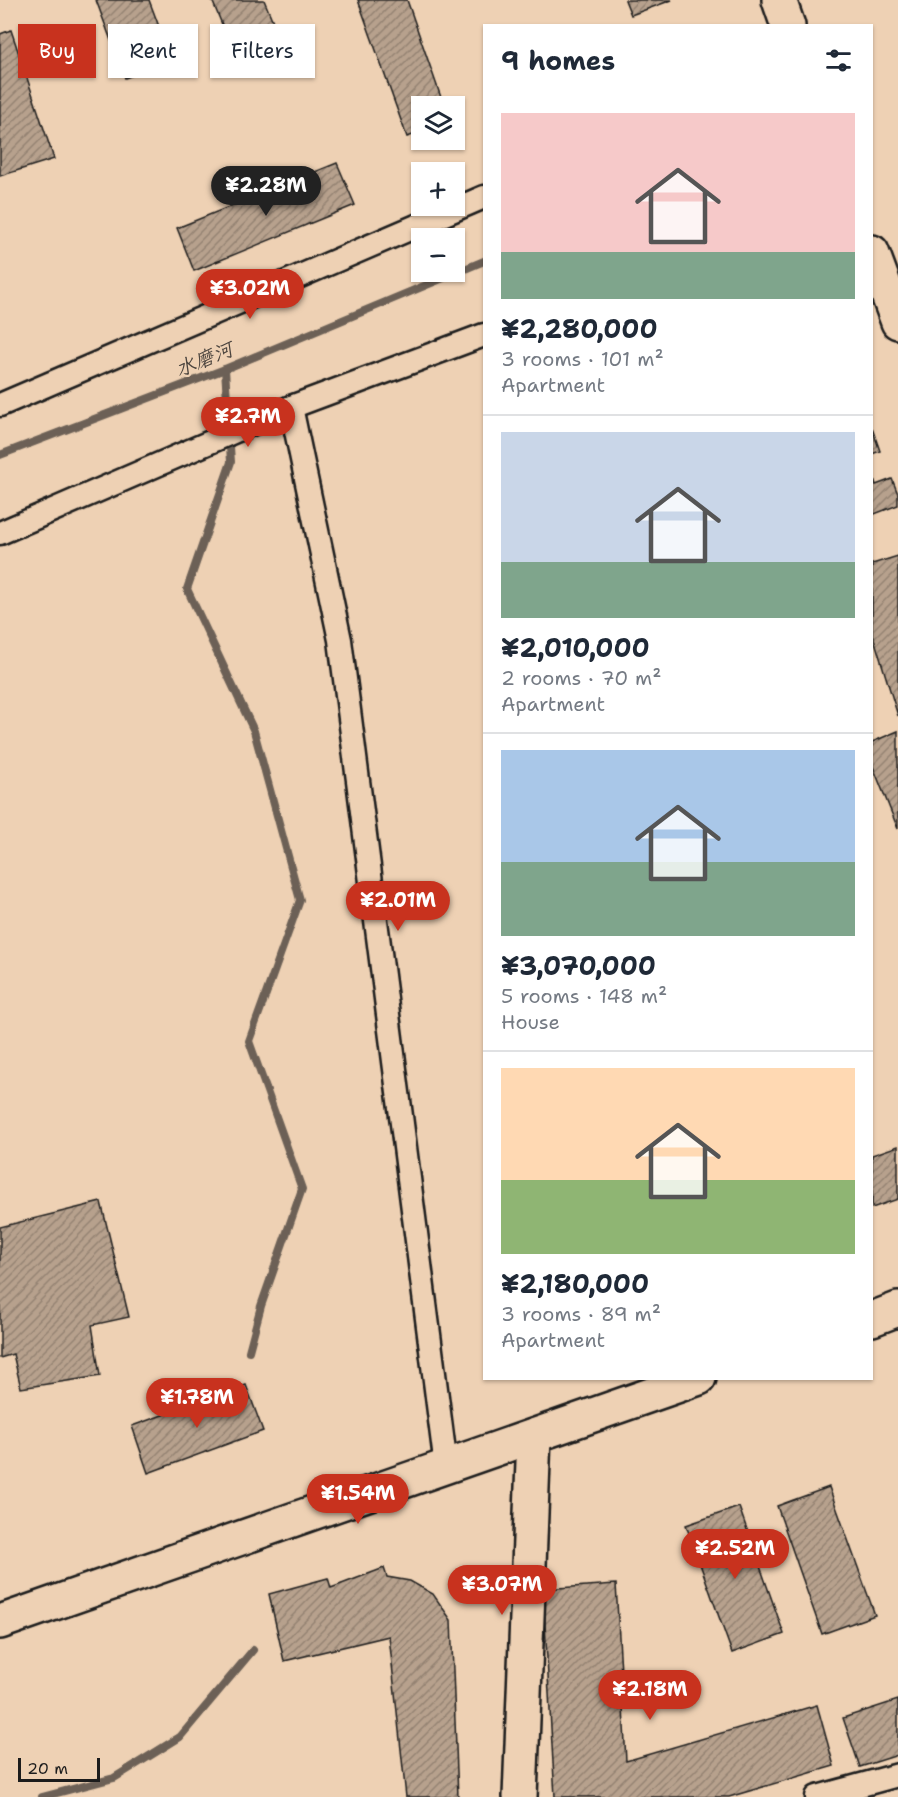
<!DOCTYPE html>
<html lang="en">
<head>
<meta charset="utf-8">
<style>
  :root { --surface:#fff; --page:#f2f2f3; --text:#1f2937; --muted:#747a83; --line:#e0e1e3; --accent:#c8321e }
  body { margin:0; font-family:"Shantell Sans","LXGW WenKai TC",sans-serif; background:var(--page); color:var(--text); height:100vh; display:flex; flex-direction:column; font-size:22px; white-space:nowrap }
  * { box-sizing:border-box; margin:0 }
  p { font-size:20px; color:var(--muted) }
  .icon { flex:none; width:33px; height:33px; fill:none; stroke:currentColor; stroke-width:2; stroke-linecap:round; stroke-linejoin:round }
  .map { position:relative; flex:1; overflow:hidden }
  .drawer { position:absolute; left:483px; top:24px; width:390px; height:1356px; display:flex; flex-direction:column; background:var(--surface); border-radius:0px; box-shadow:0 2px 4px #0004 }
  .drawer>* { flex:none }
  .guide { position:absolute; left:18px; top:24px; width:375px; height:54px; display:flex; gap:12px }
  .fabs { position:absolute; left:411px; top:96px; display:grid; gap:12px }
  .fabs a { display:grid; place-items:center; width:54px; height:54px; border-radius:0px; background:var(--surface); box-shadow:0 2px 4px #0004; font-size:30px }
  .scale { position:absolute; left:18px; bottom:15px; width:82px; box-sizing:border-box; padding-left:6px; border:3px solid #1c1c1c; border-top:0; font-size:16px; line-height:21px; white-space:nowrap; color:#1c1c1c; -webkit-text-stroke:4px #eed1b4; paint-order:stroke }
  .price { position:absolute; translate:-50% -51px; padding:0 14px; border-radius:21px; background:var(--accent); color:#fff; font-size:20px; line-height:39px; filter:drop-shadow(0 2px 3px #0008) }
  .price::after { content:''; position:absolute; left:50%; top:36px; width:18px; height:14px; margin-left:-9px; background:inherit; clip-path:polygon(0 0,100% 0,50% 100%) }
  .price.on { background:#222; color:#fff }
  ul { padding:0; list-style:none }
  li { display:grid; align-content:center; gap:12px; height:318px; padding:0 18px }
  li+li { border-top:2px solid var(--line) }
  li span { display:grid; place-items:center; height:186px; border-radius:0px; color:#555 }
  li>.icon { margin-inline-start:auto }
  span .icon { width:108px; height:108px; fill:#fffc; stroke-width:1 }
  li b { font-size:26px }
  h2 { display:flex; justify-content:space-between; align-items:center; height:72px; padding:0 18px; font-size:26px }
  .tag { padding:0 21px; border-radius:0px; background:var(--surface); box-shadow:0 2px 4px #0004; font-size:21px; line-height:54px }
  .tag.on { background:var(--accent); color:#fff }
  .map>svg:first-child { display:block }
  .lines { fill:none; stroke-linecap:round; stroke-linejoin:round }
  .stream { stroke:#6c6156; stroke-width:8 }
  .building { fill:url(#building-hatch); stroke:#1c1c1c; stroke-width:1.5 }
  .street-casing { stroke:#1c1c1c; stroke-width:27 }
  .secondary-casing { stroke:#1c1c1c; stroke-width:38 }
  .street { stroke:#eed1b4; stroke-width:22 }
  .secondary { stroke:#eed1b4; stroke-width:33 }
  .labels { text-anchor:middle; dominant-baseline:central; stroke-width:4.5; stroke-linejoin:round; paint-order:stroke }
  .water-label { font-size:20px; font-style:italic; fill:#4b443e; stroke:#eed1b4 }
</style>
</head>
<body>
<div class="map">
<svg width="898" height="1797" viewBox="0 0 898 1797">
  <defs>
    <pattern id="building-hatch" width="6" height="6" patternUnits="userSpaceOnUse" patternTransform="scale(1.5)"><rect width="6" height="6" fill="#b7a18d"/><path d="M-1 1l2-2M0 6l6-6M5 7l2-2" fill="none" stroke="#948272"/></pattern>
  </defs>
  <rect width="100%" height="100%" fill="#eed1b4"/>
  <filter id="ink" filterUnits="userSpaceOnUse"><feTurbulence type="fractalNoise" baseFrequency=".0167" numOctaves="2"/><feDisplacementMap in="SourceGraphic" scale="12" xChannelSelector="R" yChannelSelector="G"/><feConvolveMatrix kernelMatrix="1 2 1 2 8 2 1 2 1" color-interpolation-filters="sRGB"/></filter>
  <g filter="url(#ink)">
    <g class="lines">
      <g class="stream">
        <polyline points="225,369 231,462 187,589 254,731 300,900 249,1041 302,1189 261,1306 249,1351"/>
        <polyline points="0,455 225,369 484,261"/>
        <polyline points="42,1797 114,1778 180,1737 253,1650"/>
      </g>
    </g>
    <g class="building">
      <polygon points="96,0 149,0 172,61 125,78"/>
      <polygon points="212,0 264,0 282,43 237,61"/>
      <polygon points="358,0 407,0 444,106 422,106 422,132 407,137"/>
      <polygon points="625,0 672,0 631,15"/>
      <polygon points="11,30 54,159 0,176 0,34"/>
      <polygon points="337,163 355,205 194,271 177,228"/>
      <polygon points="872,428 880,451 872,454"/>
      <polygon points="872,472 876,485 892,479 898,494 898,505 872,515"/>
      <polygon points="898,556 898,716 872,632 872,564"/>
      <polygon points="898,731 898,829 872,764 872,742"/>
      <polygon points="898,1146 898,1199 872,1208 872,1155"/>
      <polygon points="101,1202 129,1317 92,1325 100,1376 21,1388 13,1354 0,1358 0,1227"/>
      <polygon points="246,1385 263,1431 148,1473 132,1426"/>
      <polygon points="829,1487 875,1615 822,1634 777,1506"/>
      <polygon points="739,1507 784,1634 732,1653 686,1525"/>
      <polygon points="384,1568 387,1577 410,1581 433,1594 451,1620 458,1797 406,1797 389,1636 284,1661 269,1594 328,1578 331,1588"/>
      <polygon points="616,1584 626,1761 817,1705 834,1766 729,1797 555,1797 543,1589"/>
      <polygon points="898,1700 898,1755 860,1767 843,1718"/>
    </g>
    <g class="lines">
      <defs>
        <g id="street">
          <polyline points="0,405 484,197"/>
          <polyline points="291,407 340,640 446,1467"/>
          <polyline points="0,533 291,407 484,335"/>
          <polyline points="817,1797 898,1775"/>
        </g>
        <g id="secondary">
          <polyline points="779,0 788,26"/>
          <polyline points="872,252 898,322"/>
          <polyline points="872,1319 898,1309"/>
          <polyline points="0,1622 699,1378"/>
          <polyline points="520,1797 534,1436"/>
        </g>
      </defs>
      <use href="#street" class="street-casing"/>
      <use href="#secondary" class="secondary-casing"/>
      <use href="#street" class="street"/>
      <use href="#secondary" class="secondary"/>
    </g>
  </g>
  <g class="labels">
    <g class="water-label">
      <text transform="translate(204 359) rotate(-22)">水磨河</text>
    </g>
  </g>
</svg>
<div class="fabs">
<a><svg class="icon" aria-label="layers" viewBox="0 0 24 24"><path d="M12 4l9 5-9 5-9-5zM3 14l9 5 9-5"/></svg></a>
<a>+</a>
<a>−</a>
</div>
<div class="scale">20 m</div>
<b class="price on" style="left:266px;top:217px">¥2.28M</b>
<b class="price" style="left:250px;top:320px">¥3.02M</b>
<b class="price" style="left:248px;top:448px">¥2.7M</b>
<b class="price" style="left:398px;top:932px">¥2.01M</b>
<b class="price" style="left:197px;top:1429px">¥1.78M</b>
<b class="price" style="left:358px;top:1525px">¥1.54M</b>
<b class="price" style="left:735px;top:1580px">¥2.52M</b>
<b class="price" style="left:502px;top:1616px">¥3.07M</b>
<b class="price" style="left:650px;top:1721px">¥2.18M</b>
<div class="guide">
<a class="tag on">Buy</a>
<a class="tag">Rent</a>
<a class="tag">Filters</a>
</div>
<section class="drawer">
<h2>9 homes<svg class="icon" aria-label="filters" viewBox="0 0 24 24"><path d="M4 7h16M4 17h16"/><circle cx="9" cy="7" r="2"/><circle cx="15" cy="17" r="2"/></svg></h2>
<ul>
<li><span style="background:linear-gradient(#f6c9c9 75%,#7fa58c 0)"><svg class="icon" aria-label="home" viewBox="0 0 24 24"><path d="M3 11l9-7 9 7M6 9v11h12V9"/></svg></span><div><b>¥2,280,000</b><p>3 rooms · 101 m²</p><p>Apartment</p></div></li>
<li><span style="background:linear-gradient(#c9d6e8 70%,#7fa58c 0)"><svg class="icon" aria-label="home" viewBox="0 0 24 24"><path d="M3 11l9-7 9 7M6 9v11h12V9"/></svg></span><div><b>¥2,010,000</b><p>2 rooms · 70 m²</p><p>Apartment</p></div></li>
<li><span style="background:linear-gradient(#a9c7e8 60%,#7fa58c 0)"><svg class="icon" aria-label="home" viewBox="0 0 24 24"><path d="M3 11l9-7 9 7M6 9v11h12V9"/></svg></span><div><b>¥3,070,000</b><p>5 rooms · 148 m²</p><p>House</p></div></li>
<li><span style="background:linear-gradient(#ffd9b3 60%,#8fb573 0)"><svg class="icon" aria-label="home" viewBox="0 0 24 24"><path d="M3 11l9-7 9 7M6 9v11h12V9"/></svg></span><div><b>¥2,180,000</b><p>3 rooms · 89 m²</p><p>Apartment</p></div></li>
</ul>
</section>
</div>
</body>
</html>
